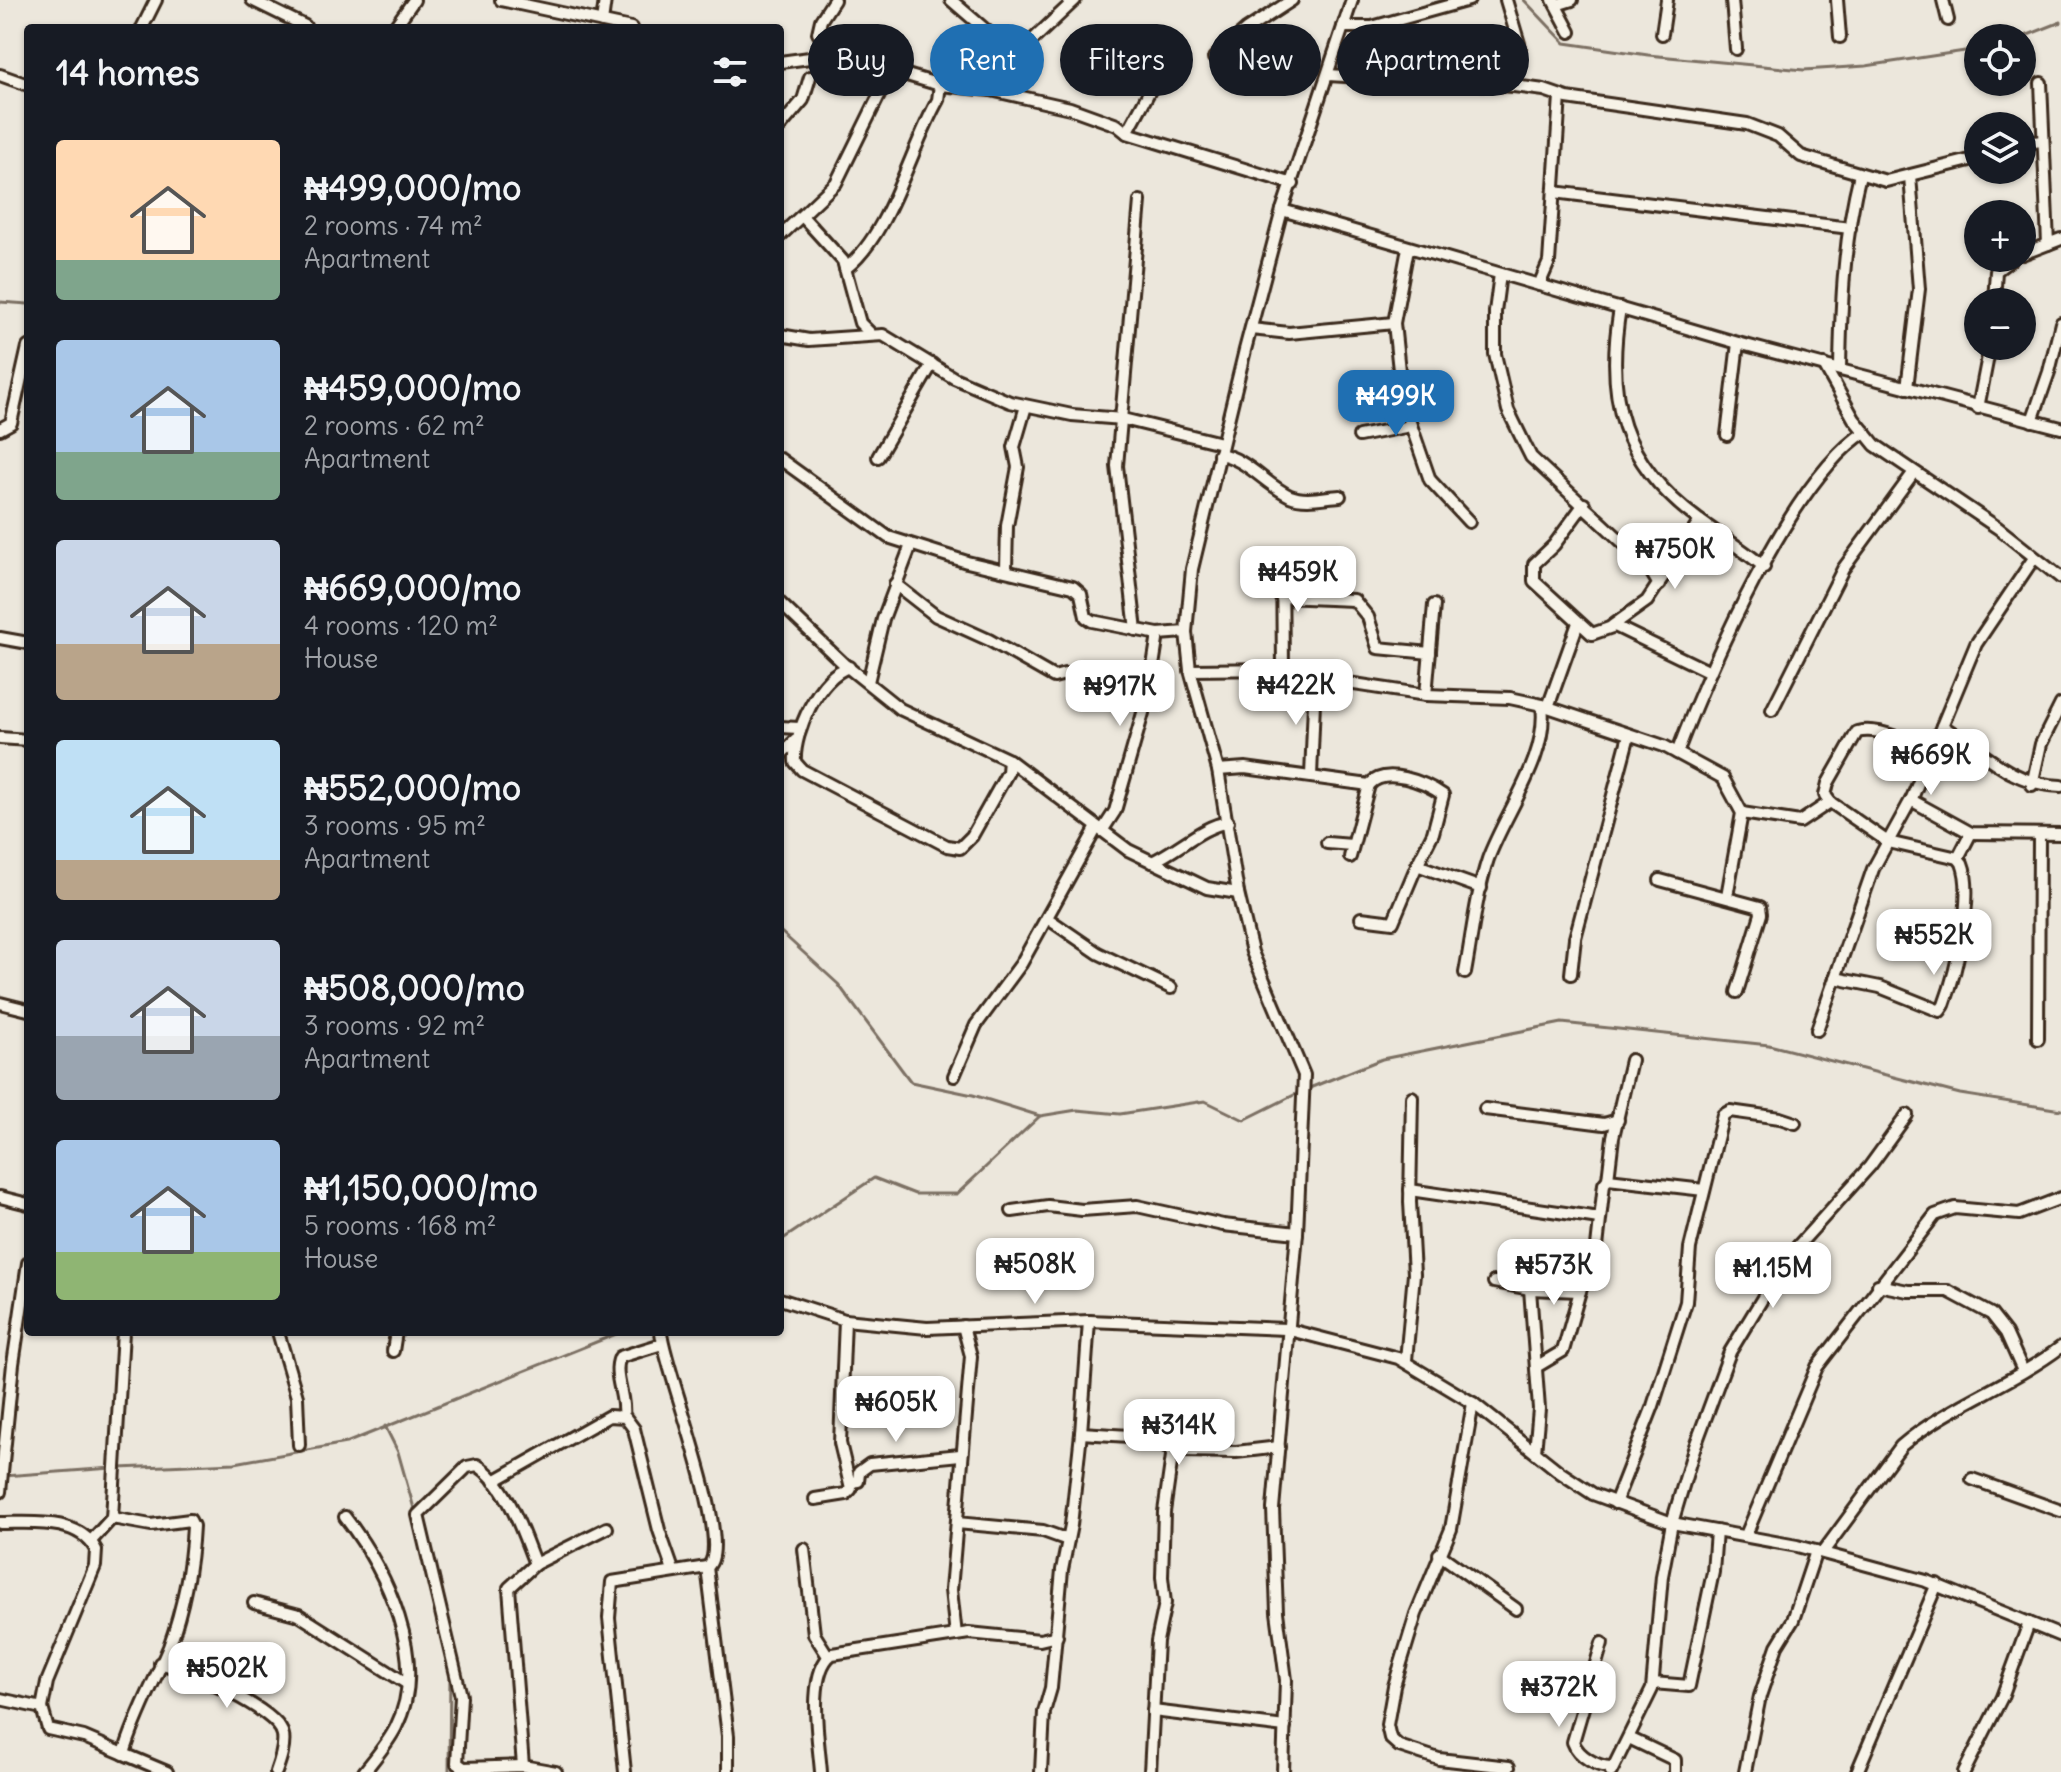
<!DOCTYPE html>
<html lang="en">
<head>
<meta charset="utf-8">
<style>
  :root { --surface:#171b24; --page:#20242c; --text:#f1f3f6; --muted:#9ea1a6; --accent:#1f6fb2 }
  body { margin:0; font-family:Delius,sans-serif; background:var(--page); color:var(--text); height:100vh; display:flex; flex-direction:column; font-size:30px; white-space:nowrap }
  * { box-sizing:border-box; margin:0 }
  p { font-size:26px; color:var(--muted) }
  .icon { flex:none; width:44px; height:44px; fill:none; stroke:currentColor; stroke-width:2; stroke-linecap:round; stroke-linejoin:round }
  .map { position:relative; flex:1; overflow:hidden }
  .drawer { position:absolute; left:24px; top:24px; width:760px; height:1312px; display:flex; flex-direction:column; background:var(--surface); border-radius:8px; box-shadow:0 2px 6px #0004 }
  .drawer>* { flex:none }
  .top-card { position:absolute; left:808px; top:24px; width:760px; height:72px; display:flex; gap:16px }
  .buttons { position:absolute; left:1964px; top:24px; display:grid; gap:16px }
  .buttons a { display:grid; place-items:center; width:72px; height:72px; border-radius:50%; background:var(--surface); box-shadow:0 2px 6px #0004; font-size:40px }
  .price { position:absolute; translate:-50% -68px; padding:0 18px; border-radius:16px; background:#fff; color:#222; font-size:26px; line-height:52px; filter:drop-shadow(0 2px 4px #0008) }
  .price::after { content:''; position:absolute; left:50%; top:48px; width:24px; height:18px; margin-left:-12px; background:inherit; clip-path:polygon(0 0,100% 0,50% 100%) }
  .price.current { background:var(--accent); color:#fff }
  ul { padding:0; list-style:none }
  li { display:flex; align-items:center; gap:24px; height:200px; padding:0 32px }
  li span { display:grid; place-items:center; flex:none; width:224px; height:160px; border-radius:8px; color:#555 }
  li>.icon { margin-inline-start:auto }
  span .icon { width:96px; height:96px; fill:#fffc; stroke-width:1 }
  li b { font-size:34px }
  h2 { display:flex; justify-content:space-between; align-items:center; height:96px; padding:0 32px; font-size:34px }
  .chip { padding:0 28px; border-radius:36px; background:var(--surface); box-shadow:0 2px 6px #0004; font-size:28px; line-height:72px }
  .chip.current { background:var(--accent); color:#fff }
  .map>svg:first-child { display:block }
  .lines { fill:none; stroke-linecap:round; stroke-linejoin:round }
  .stream { stroke:#7c7064; stroke-width:3 }
  .minor-casing { stroke:#3b2a1e; stroke-width:16 }
  .minor { stroke:#f7f3e8; stroke-width:10 }
</style>
</head>
<body>
<div class="map">
<svg width="2061" height="1772" viewBox="0 0 2061 1772">
  <rect width="100%" height="100%" fill="#ece7dc"/>
  <filter id="ink" filterUnits="userSpaceOnUse"><feTurbulence type="fractalNoise" baseFrequency=".0125" numOctaves="2"/><feDisplacementMap in="SourceGraphic" scale="16" xChannelSelector="R" yChannelSelector="G"/><feConvolveMatrix kernelMatrix="1 2 1 2 8 2 1 2 1" color-interpolation-filters="sRGB"/></filter>
  <g filter="url(#ink)">
    <g class="lines">
      <g class="stream">
        <polyline points="1524,0 1565,43 1648,55 1804,70 1866,66 1978,49"/>
        <polyline points="2020,38 2061,22"/>
        <polyline points="0,302 28,304"/>
        <polyline points="780,931 838,984 911,1082 973,1095 1040,1116 1077,1110 1120,1114 1205,1101 1244,1120 1300,1092"/>
        <polyline points="1307,1089 1382,1059 1562,1023 1769,1045 1960,1094 2061,1110"/>
        <polyline points="780,1241 874,1178 915,1194 957,1194 1040,1116"/>
        <polyline points="385,1426 398,1452 415,1512"/>
        <polyline points="119,1468 235,1463 346,1443 621,1332"/>
        <polyline points="4,1476 112,1468"/>
        <polyline points="449,1772 450,1672"/>
      </g>
      <defs>
        <g id="minor">
          <polyline points="252,0 305,26"/>
          <polyline points="501,0 631,28"/>
          <polyline points="951,0 995,38 1013,60"/>
          <polyline points="1506,0 1520,47"/>
          <polyline points="1553,0 1570,32"/>
          <polyline points="1732,0 1736,49"/>
          <polyline points="1837,0 1840,37"/>
          <polyline points="1943,0 1948,20"/>
          <polyline points="1556,5 1572,0"/>
          <polyline points="602,22 605,0"/>
          <polyline points="1343,27 1372,27 1469,0"/>
          <polyline points="142,28 156,0"/>
          <polyline points="394,28 414,0"/>
          <polyline points="1662,34 1667,0"/>
          <polyline points="1100,44 1149,73 1155,81 1127,133"/>
          <polyline points="832,55 818,33 821,20 834,0"/>
          <polyline points="1214,58 1246,30 1292,0"/>
          <polyline points="780,62 832,55 847,57 940,85 991,90 1070,108 1117,125 1127,133 1293,184"/>
          <polyline points="0,75 28,85"/>
          <polyline points="1328,75 1514,86 1544,90 1567,98 1747,124 1778,136 1801,156 1886,181 1978,158"/>
          <polyline points="2041,83 2048,244 2061,239"/>
          <polyline points="991,90 1002,69 1075,0"/>
          <polyline points="780,127 803,100 810,77"/>
          <polyline points="2022,143 2043,141"/>
          <polyline points="1554,192 1850,228"/>
          <polyline points="1282,210 1738,343 2061,428"/>
          <polyline points="803,217 843,261 860,323 870,333"/>
          <polyline points="780,236 836,183 892,69"/>
          <polyline points="1408,248 1394,323 1402,399 1430,480 1469,522"/>
          <polyline points="2022,254 2048,244"/>
          <path d="M 845,269 C 890,235 910,149 938,100 L 940,85"/>
          <polyline points="1500,274 1495,312 1495,354 1508,410 1525,445 1531,457 1647,565 1659,585"/>
          <polyline points="1539,285 1549,262 1560,96"/>
          <polyline points="1994,302 1996,271 2013,258"/>
          <path d="M 1620,308 C 1605,398 1621,463 1699,520 C 1721,536 1744,550 1764,567"/>
          <polyline points="1251,329 1289,333 1394,323"/>
          <polyline points="780,335 809,340 883,335 954,378 1010,402 1072,415 1123,419 1221,443"/>
          <polyline points="1824,365 1854,419 1875,445 1998,528 2061,578"/>
          <path d="M 1840,369 C 1841,304 1844,237 1860,174"/>
          <polyline points="1907,388 1919,289 1910,176"/>
          <polyline points="1978,408 1990,346"/>
          <polyline points="2032,421 2049,372 2061,323"/>
          <polyline points="0,429 11,423 28,347"/>
          <polyline points="1727,435 1738,343"/>
          <polyline points="1359,436 1410,426"/>
          <path d="M 1219,454 C 1246,458 1266,485 1290,496 C 1305,502 1324,497 1340,496"/>
          <polyline points="878,457 932,364"/>
          <polyline points="780,459 888,537 967,562 1073,587 1081,594 1086,617 1092,621 1158,634 1186,632"/>
          <polyline points="1584,504 1554,545 1534,564 1534,581 1592,634 1615,626 1710,672"/>
          <polyline points="1282,559 1283,669"/>
          <polyline points="1006,569 1007,526 1018,467 1014,447 1026,406"/>
          <polyline points="895,584 936,616 989,640 1054,677 1065,674 1149,692"/>
          <polyline points="1281,597 1354,600 1368,617 1378,648 1430,653"/>
          <polyline points="780,603 845,665 900,709 1009,760 1128,850 1207,888 1238,893"/>
          <polyline points="1612,626 1647,601 1700,521"/>
          <polyline points="1136,630 1117,466 1140,201"/>
          <polyline points="0,638 28,643"/>
          <path d="M 849,667 C 819,676 793,733 795,762 L 802,770 L 947,846 L 960,848 L 972,836 L 1008,772 L 1009,760"/>
          <polyline points="1190,670 1283,669 1315,678 1426,695 1510,698 1542,705 1664,746 1723,778 1742,813 1727,896"/>
          <polyline points="868,682 883,619 911,545"/>
          <polyline points="1426,695 1434,605"/>
          <polyline points="1548,707 1578,623"/>
          <polyline points="1772,710 1843,569 1914,472"/>
          <path d="M 1942,726 C 1985,752 2009,784 2061,786"/>
          <polyline points="780,727 799,728"/>
          <polyline points="0,738 28,740"/>
          <path d="M 1677,753 C 1709,669 1791,479 1865,432"/>
          <polyline points="780,755 796,740"/>
          <polyline points="1218,770 1245,768 1369,785"/>
          <polyline points="1311,776 1315,678"/>
          <polyline points="2032,785 2041,744 2061,704"/>
          <polyline points="1911,800 1971,833 2061,834"/>
          <polyline points="1742,813 1800,822 1830,802"/>
          <polyline points="1102,831 1115,811 1149,692 1158,634"/>
          <polyline points="1327,843 1352,845"/>
          <path d="M 1350,857 L 1369,785 C 1385,766 1425,782 1443,795 L 1433,833 L 1417,865"/>
          <polyline points="1958,858 1971,833"/>
          <path d="M 1152,862 C 1179,850 1200,827 1228,822"/>
          <polyline points="1660,880 1760,907 1761,914 1737,992"/>
          <polyline points="1047,918 1098,953 1171,988"/>
          <polyline points="1361,918 1393,922 1417,865 1481,888"/>
          <path d="M 1465,973 C 1472,936 1476,895 1488,859 C 1506,810 1549,757 1542,705"/>
          <polyline points="1571,974 1575,938 1629,735"/>
          <path d="M 1835,978 L 1880,987 L 1940,1011 L 1944,1005 C 1956,973 1975,895 1962,863 L 1958,858 L 1888,842 L 1830,802 L 1825,795 L 1828,783 L 1857,732 C 1881,726 1910,743 1931,755"/>
          <polyline points="0,1003 28,1010"/>
          <polyline points="1817,1030 1873,869 1912,798 1976,644 2034,558"/>
          <polyline points="2038,1039 2039,834"/>
          <polyline points="954,1076 976,1025 1021,964 1097,827"/>
          <polyline points="1485,1109 1604,1124 1618,1120"/>
          <polyline points="1608,1179 1704,1190"/>
          <polyline points="1410,1190 1599,1218"/>
          <polyline points="0,1197 28,1204"/>
          <polyline points="1012,1211 1048,1206 1082,1210 1137,1206 1223,1225 1297,1233"/>
          <polyline points="1494,1282 1530,1289 1580,1291"/>
          <polyline points="1878,1285 1908,1291 1948,1291 1991,1314 2006,1333 2023,1371"/>
          <polyline points="1530,1289 1539,1409 1535,1452"/>
          <polyline points="780,1299 845,1320 927,1328 1089,1321 1286,1329 1398,1358 1473,1403 1561,1473 1593,1494 1672,1523 1797,1546 1926,1581 2061,1636"/>
          <polyline points="278,1332 297,1397 299,1445"/>
          <polyline points="393,1351 396,1332"/>
          <polyline points="1406,1360 1414,1274 1410,1202 1412,1097"/>
          <polyline points="1536,1367 1563,1351 1580,1291 1597,1247 1604,1184 1608,1179 1613,1137 1631,1060"/>
          <polyline points="1473,1403 1451,1529 1416,1614 1394,1686 1387,1725 1390,1738 1399,1746 1439,1759 1509,1767"/>
          <path d="M 623,1416 C 626,1396 612,1375 620,1357 L 662,1344"/>
          <polyline points="1081,1433 1129,1436 1184,1451 1236,1452 1279,1447"/>
          <polyline points="1972,1479 2061,1511"/>
          <polyline points="494,1481 609,1416 625,1417 634,1429 659,1530 673,1570"/>
          <polyline points="851,1482 858,1481 859,1472 870,1464 960,1455"/>
          <polyline points="0,1492 13,1364 28,1263"/>
          <polyline points="815,1499 846,1494 851,1489 840,1443 845,1320"/>
          <polyline points="1615,1503 1653,1406 1686,1302 1690,1248 1723,1115 1730,1111 1780,1118 1795,1123"/>
          <path d="M 345,1517 C 386,1570 430,1660 396,1727 C 388,1743 375,1758 364,1772"/>
          <polyline points="112,1518 123,1332"/>
          <path d="M 0,1523 C 31,1523 79,1517 96,1550 L 95,1566 L 47,1682 L 42,1708"/>
          <polyline points="957,1523 1043,1531 1068,1540"/>
          <polyline points="1746,1535 1817,1367 1935,1215 1955,1208 2019,1214 2061,1198"/>
          <polyline points="804,1549 814,1634 828,1656"/>
          <path d="M 1823,1552 L 1901,1446 C 1948,1406 2011,1385 2061,1347"/>
          <polyline points="1439,1554 1516,1609"/>
          <path d="M 535,1564 C 522,1532 508,1484 477,1465 L 467,1467 L 418,1515 L 461,1696 L 457,1763 L 464,1768 L 523,1766 L 556,1772"/>
          <polyline points="707,1567 728,1736 728,1772"/>
          <polyline points="254,1603 299,1615 406,1683"/>
          <polyline points="956,1635 951,1590 971,1356 963,1326"/>
          <path d="M 1602,1643 L 1573,1742 C 1578,1756 1598,1768 1613,1767"/>
          <path d="M 160,1663 C 184,1670 279,1709 283,1735 C 285,1747 280,1761 276,1772"/>
          <polyline points="1653,1683 1689,1686 1713,1572 1716,1531"/>
          <path d="M 0,1699 L 42,1708 L 48,1729 L 84,1737 L 124,1754 C 135,1716 154,1683 169,1647 C 183,1608 191,1567 193,1526 L 190,1520 L 151,1525 L 112,1518 L 91,1541"/>
          <polyline points="1153,1711 1285,1727"/>
          <polyline points="1629,1738 1675,1760 1675,1772"/>
          <polyline points="124,1754 167,1772"/>
          <polyline points="523,1766 509,1588 535,1564 607,1528"/>
          <path d="M 625,1772 L 609,1618 L 612,1582 L 707,1567 C 736,1547 665,1372 661,1332"/>
          <path d="M 821,1772 C 819,1743 806,1673 832,1654 L 969,1633 L 1040,1640 L 1057,1636"/>
          <polyline points="1041,1772 1044,1712 1051,1688 1062,1570 1071,1525 1081,1433 1089,1321"/>
          <polyline points="1150,1772 1157,1641 1165,1603 1162,1577 1164,1512 1173,1449"/>
          <polyline points="1283,1772 1286,1680 1277,1612 1273,1509 1297,1233 1304,1075 1252,952 1238,893 1218,770 1190,670 1186,632 1192,569 1245,350 1282,210 1352,0"/>
          <polyline points="1611,1772 1652,1689 1662,1576 1672,1523 1694,1449 1730,1352 1787,1258 1870,1166 1907,1115"/>
          <polyline points="1745,1772 1760,1696 1777,1646 1793,1620 1816,1551"/>
          <polyline points="1857,1772 1937,1584"/>
          <polyline points="1964,1772 2002,1697 2029,1623"/>
        </g>
      </defs>
      <use href="#minor" class="minor-casing"/>
      <use href="#minor" class="minor"/>
    </g>
  </g>
</svg>
<div class="buttons">
<a><svg class="icon" aria-label="locate" viewBox="0 0 24 24"><circle cx="12" cy="12" r="6"/><path d="M12 2v4M12 18v4M2 12h4M18 12h4"/></svg></a>
<a><svg class="icon" aria-label="layers" viewBox="0 0 24 24"><path d="M12 4l9 5-9 5-9-5zM3 14l9 5 9-5"/></svg></a>
<a>+</a>
<a>−</a>
</div>
<b class="price current" style="left:1396px;top:438px">₦499K</b>
<b class="price" style="left:1675px;top:591px">₦750K</b>
<b class="price" style="left:1298px;top:614px">₦459K</b>
<b class="price" style="left:1296px;top:727px">₦422K</b>
<b class="price" style="left:1120px;top:728px">₦917K</b>
<b class="price" style="left:1931px;top:797px">₦669K</b>
<b class="price" style="left:1934px;top:977px">₦552K</b>
<b class="price" style="left:1035px;top:1306px">₦508K</b>
<b class="price" style="left:1554px;top:1307px">₦573K</b>
<b class="price" style="left:1773px;top:1310px">₦1.15M</b>
<b class="price" style="left:896px;top:1444px">₦605K</b>
<b class="price" style="left:1179px;top:1467px">₦314K</b>
<b class="price" style="left:227px;top:1710px">₦502K</b>
<b class="price" style="left:1559px;top:1729px">₦372K</b>
<div class="top-card">
<a class="chip">Buy</a>
<a class="chip current">Rent</a>
<a class="chip">Filters</a>
<a class="chip">New</a>
<a class="chip">Apartment</a>
</div>
<section class="drawer">
<h2>14 homes<svg class="icon" aria-label="filters" viewBox="0 0 24 24"><path d="M4 7h16M4 17h16"/><circle cx="9" cy="7" r="2"/><circle cx="15" cy="17" r="2"/></svg></h2>
<ul>
<li><span style="background:linear-gradient(#ffd9b3 75%,#7fa58c 0)"><svg class="icon" aria-label="home" viewBox="0 0 24 24"><path d="M3 11l9-7 9 7M6 9v11h12V9"/></svg></span><div><b>₦499,000/mo</b><p>2 rooms · 74 m²</p><p>Apartment</p></div></li>
<li><span style="background:linear-gradient(#a9c7e8 70%,#7fa58c 0)"><svg class="icon" aria-label="home" viewBox="0 0 24 24"><path d="M3 11l9-7 9 7M6 9v11h12V9"/></svg></span><div><b>₦459,000/mo</b><p>2 rooms · 62 m²</p><p>Apartment</p></div></li>
<li><span style="background:linear-gradient(#c9d6e8 65%,#b9a48a 0)"><svg class="icon" aria-label="home" viewBox="0 0 24 24"><path d="M3 11l9-7 9 7M6 9v11h12V9"/></svg></span><div><b>₦669,000/mo</b><p>4 rooms · 120 m²</p><p>House</p></div></li>
<li><span style="background:linear-gradient(#bfe0f5 75%,#b9a48a 0)"><svg class="icon" aria-label="home" viewBox="0 0 24 24"><path d="M3 11l9-7 9 7M6 9v11h12V9"/></svg></span><div><b>₦552,000/mo</b><p>3 rooms · 95 m²</p><p>Apartment</p></div></li>
<li><span style="background:linear-gradient(#c9d6e8 60%,#9aa5b1 0)"><svg class="icon" aria-label="home" viewBox="0 0 24 24"><path d="M3 11l9-7 9 7M6 9v11h12V9"/></svg></span><div><b>₦508,000/mo</b><p>3 rooms · 92 m²</p><p>Apartment</p></div></li>
<li><span style="background:linear-gradient(#a9c7e8 70%,#8fb573 0)"><svg class="icon" aria-label="home" viewBox="0 0 24 24"><path d="M3 11l9-7 9 7M6 9v11h12V9"/></svg></span><div><b>₦1,150,000/mo</b><p>5 rooms · 168 m²</p><p>House</p></div></li>
</ul>
</section>
</div>
</body>
</html>
